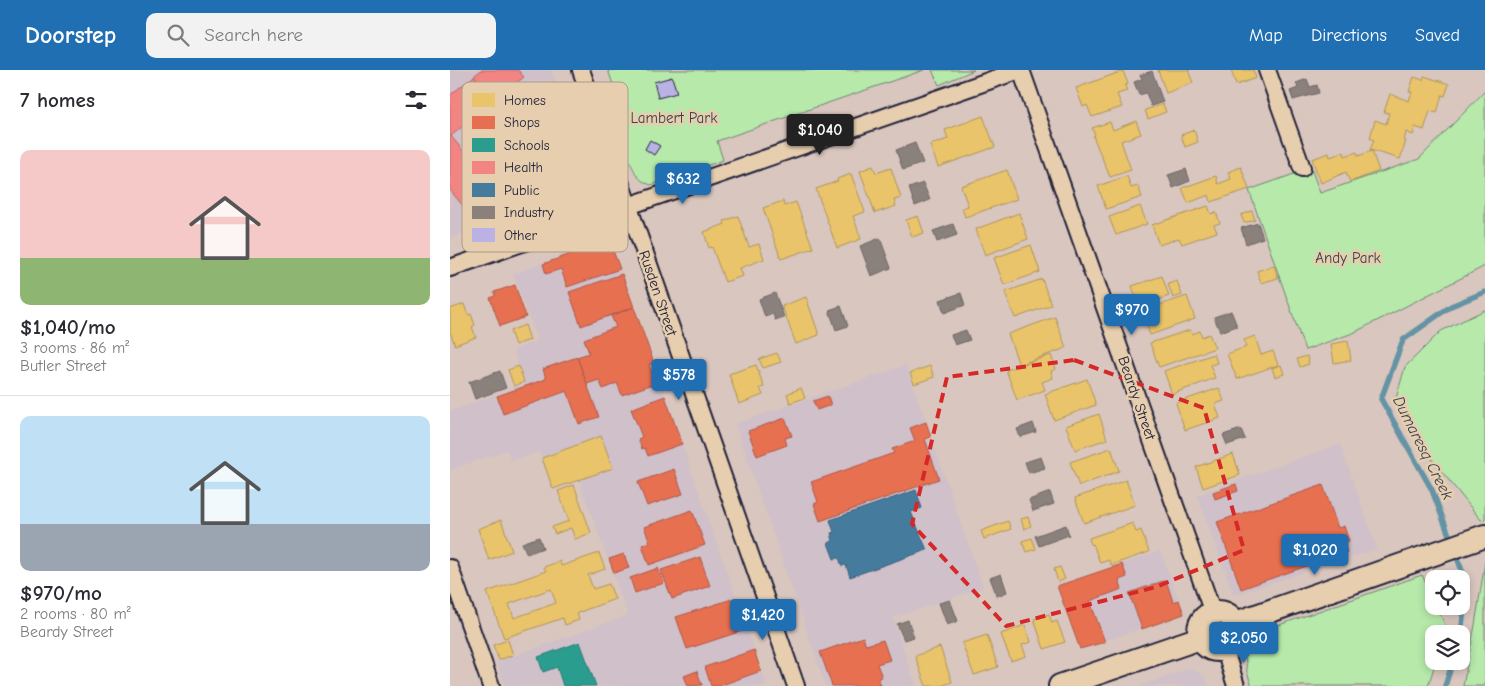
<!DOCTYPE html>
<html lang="en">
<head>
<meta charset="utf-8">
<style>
  :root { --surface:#fff; --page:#f2f2f3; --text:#2b2b33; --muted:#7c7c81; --line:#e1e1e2; --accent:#1f6fb2 }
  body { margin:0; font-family:"Comic Neue",sans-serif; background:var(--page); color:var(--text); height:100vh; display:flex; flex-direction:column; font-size:19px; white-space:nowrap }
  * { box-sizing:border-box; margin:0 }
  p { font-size:16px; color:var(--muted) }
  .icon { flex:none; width:28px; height:28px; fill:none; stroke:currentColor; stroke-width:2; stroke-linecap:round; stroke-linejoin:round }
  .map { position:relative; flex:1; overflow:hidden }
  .drawer { display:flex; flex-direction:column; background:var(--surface); width:450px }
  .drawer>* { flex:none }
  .controls { position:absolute; left:975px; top:500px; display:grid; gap:10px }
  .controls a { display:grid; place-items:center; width:45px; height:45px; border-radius:10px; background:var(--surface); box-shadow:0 2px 8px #0003; font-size:25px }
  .price { position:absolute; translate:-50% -42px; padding:0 11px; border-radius:5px; background:var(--accent); color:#fff; font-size:16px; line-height:32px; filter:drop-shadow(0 1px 2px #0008) }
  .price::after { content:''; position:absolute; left:50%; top:30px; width:15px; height:11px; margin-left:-8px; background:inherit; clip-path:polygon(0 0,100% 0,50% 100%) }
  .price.selected { background:#222; color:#fff }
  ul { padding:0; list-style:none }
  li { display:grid; align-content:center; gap:10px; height:265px; padding:0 20px }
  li+li { border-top:1px solid var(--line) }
  li span { display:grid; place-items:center; height:155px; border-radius:10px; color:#555 }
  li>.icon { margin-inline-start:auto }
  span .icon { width:90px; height:90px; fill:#fffc; stroke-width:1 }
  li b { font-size:21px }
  h2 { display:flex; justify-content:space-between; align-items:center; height:60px; padding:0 20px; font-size:21px }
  header { display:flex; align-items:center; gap:30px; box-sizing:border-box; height:70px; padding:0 25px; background:var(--accent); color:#fff }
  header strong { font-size:24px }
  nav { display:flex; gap:28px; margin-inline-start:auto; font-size:18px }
  .search { width:350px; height:45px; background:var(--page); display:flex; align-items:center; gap:12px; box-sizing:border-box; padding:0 18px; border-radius:10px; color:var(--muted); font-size:19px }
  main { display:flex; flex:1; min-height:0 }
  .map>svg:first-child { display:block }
  .built { fill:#d0c0c9 }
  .green { fill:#b6e9aa; stroke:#6c8672 }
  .homes { fill:#e9c46a; stroke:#ad935c; fill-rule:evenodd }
  .shops { fill:#e76f51; stroke:#ac584a }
  .schools { fill:#2a9d8f; stroke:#287876 }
  .health { fill:#f28482; stroke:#b4676d }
  .public { fill:#457b9d; stroke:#3a6080 }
  .industry { fill:#8a817c; stroke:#6b6468 }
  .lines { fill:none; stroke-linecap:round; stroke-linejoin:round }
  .stream { stroke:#6393a4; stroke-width:5.5 }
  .building { fill:#bab2e4; stroke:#22223b }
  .street-casing { stroke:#22223b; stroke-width:20 }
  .secondary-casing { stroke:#22223b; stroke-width:26 }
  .street { stroke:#e6ceae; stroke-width:16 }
  .secondary { stroke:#e6ceae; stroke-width:22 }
  .marked { fill:none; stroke:#d62828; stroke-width:4; stroke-dasharray:10 6; stroke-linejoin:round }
  .labels { text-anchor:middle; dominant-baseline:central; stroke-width:5; stroke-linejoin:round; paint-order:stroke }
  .park-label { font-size:15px; fill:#38404c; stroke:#e6ceae }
  .street-label { font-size:15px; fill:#22223b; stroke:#e6ceae }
  .water-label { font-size:16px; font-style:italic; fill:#323e55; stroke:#e6ceae }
  .key { fill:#e6ceae; stroke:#ab9a8c; stroke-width:1 }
  .key-label { font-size:14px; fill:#22223b }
</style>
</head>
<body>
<header>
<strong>Doorstep</strong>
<div class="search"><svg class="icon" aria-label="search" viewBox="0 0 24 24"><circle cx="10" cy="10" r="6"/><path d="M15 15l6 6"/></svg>Search here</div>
<nav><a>Map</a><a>Directions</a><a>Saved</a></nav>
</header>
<main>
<section class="drawer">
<h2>7 homes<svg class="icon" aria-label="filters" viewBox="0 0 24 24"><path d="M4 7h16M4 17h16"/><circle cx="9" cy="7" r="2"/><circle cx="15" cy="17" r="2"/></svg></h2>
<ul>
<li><span style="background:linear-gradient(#f6c9c9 70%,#8fb573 0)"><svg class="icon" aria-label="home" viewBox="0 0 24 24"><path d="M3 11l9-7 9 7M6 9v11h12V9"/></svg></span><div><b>$1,040/mo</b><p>3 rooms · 86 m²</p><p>Butler Street</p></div></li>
<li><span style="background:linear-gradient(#bfe0f5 70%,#9aa5b1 0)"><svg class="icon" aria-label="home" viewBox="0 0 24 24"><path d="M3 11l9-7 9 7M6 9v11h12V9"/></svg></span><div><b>$970/mo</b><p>2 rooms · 80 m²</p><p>Beardy Street</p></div></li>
</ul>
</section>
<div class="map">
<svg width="1035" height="616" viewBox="0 0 1035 616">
  <rect width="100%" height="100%" fill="#d9c6be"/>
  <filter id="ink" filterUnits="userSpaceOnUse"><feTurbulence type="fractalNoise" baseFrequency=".02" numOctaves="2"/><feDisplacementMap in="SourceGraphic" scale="10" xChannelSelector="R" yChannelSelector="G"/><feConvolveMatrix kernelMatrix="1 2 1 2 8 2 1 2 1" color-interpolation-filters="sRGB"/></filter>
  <g filter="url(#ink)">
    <g class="built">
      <polygon points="0,0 101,0 139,108 132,122 0,168"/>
      <polygon points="159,170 251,428 317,616 55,616 47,592 178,545 129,410 103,419 89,382 61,391 57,380 0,400 0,341 75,314 63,280 88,271 63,204"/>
      <polygon points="456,295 533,517 443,548 466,616 376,616 285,354"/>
      <polygon points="890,374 927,479 784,525 747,425"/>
      <polygon points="710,481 734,544 630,579 607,516"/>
      <polygon points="741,598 754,606 758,616 690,616"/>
    </g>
    <g class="green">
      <path d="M 158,0 L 474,0 L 267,71 L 273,90 L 201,115 C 186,109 187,105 180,92 C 176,85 170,79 166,72 L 178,57 Z"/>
      <polygon points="482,0 524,0 489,15"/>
      <polygon points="1035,21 1035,196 903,263 855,280 799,120 861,98 870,123 969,89"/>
      <polygon points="1035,240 1035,449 1031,450 981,388 945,332 955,297 991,261"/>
      <polygon points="1035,492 1035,616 1013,616 1025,555"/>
      <polygon points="972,505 984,531 984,536 986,536 996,557 994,564 984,564 984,591 986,591 978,616 802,616 797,602 795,583 807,565 829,555"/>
    </g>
    <g class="homes">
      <polygon points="708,0 740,0 738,0 743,13 716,23"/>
      <polygon points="781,0 803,0 806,8 786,15"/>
      <polygon points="673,1 678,14 675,15 677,21 667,24 672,37 642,47 637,35 633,37 626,18"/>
      <polygon points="974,6 999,14 995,26 992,25 987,43 980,41 974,60 965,57 963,65 956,62 954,71 956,71 950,89 920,80 924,70 920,68 925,50 936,54 939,43 934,42 940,24 959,31 962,22 959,22 964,7 973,10"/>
      <polygon points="713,34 716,42 698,49 695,40"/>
      <polygon points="533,46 545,77 488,97 480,75 498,69 495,60"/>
      <polygon points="686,51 691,64 671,71 681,100 660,107 643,66 645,65 642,58 660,52 663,60"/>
      <polygon points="744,60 748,72 735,77 731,65"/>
      <polygon points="922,81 929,101 900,112 896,102 871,113 862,89 879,83 880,87 894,82 895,86 907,82 908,86"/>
      <polygon points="423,96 426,103 441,98 451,128 444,130 446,136 425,143 410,101"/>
      <polygon points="791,97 799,119 761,132 759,125 738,133 732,118 766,106 768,114 781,109 778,102"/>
      <polygon points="557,100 567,129 515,147 512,138 518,136 511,116"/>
      <polygon points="401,104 415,142 403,146 411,169 387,178 366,119 388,111 387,109"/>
      <polygon points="677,106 681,118 688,116 692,127 656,139 648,116"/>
      <polygon points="333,131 334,136 346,132 363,178 331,189 313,138"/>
      <polygon points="690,136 697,154 666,165 659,147"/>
      <polygon points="758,136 761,144 766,142 770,153 764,155 767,162 732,174 729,168 709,175 702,155"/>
      <polygon points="802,141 805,150 794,153 791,145"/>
      <polygon points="569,143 578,169 535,185 526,159"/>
      <polygon points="288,146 299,177 309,174 314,189 290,198 293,206 275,212 262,177 259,178 254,162 275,154 274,151"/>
      <polygon points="468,146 474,163 462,167 456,150"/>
      <polygon points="581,175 590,202 554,215 544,188"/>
      <polygon points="824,195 828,208 811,213 807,201"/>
      <polygon points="712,206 719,226 689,236 682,216"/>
      <polygon points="592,209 601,235 565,248 555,222"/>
      <polygon points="727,211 732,225 723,228 718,214"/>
      <polygon points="737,226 745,249 700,265 692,241"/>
      <polygon points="356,227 369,265 346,274 332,236"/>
      <polygon points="14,234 18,245 21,244 25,255 22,257 26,267 5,275 0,262 0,239"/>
      <polygon points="605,247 616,278 569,295 558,264"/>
      <polygon points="75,255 80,270 65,275 60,261"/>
      <polygon points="740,260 742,264 750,261 752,267 759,264 765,278 709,297 700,273"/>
      <polygon points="805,266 811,285 823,281 828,295 787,309 777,284 796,277 794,270"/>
      <polygon points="898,271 901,290 884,293 881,274"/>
      <polygon points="327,283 331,292 313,298 309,289"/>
      <polygon points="764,284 767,293 760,295 765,308 722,324 714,301"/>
      <polygon points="601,285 606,299 601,301 603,308 592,312 595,320 567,330 556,300"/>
      <polygon points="857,286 859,294 850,297 847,289"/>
      <polygon points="306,295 314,317 310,318 313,325 289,334 279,304"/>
      <polygon points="831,295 834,304 825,307 822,298"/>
      <polygon points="69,296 74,312 64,316 58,300"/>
      <polygon points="480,296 484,307 464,314 460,303"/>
      <polygon points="637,309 646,335 604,350 595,324"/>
      <polygon points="351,318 355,328 340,333 337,324"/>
      <polygon points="769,318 774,331 765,334 770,348 735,360 726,333"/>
      <polygon points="649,344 657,369 625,380 616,356"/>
      <polygon points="151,366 163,398 103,419 92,388"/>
      <polygon points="661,378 669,401 629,416 620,392"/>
      <polygon points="783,384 790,405 753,418 746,397"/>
      <polygon points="676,410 685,435 634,453 625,428"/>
      <polygon points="124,415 141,463 125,469 121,458 105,464 102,457 119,451 108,421"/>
      <polygon points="578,447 581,456 574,459 571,449"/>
      <polygon points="51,450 62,481 39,490 28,459"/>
      <polygon points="558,451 561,459 534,469 531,461"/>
      <polygon points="683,453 686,462 691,460 699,482 661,495 659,490 650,493 643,474 641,475 639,468"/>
      <polygon points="582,468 586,479 576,482 572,471"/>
      <path d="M 149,483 L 155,499 L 138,505 L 143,519 L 159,514 L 165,529 L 127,543 L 129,550 L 115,555 L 113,548 L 54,568 L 37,522 L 96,501 L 94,497 L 110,491 L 111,496 ZM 101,519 L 106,533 L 64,548 L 59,534 Z"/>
      <polygon points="610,497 615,509 608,512 604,499"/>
      <polygon points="599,544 602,553 607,551 615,572 594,579 584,549"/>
      <polygon points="575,555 581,572 572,575 576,586 561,591 551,564"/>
      <polygon points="537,565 548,597 524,605 512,573"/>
      <polygon points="58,570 63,585 49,590 43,575"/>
      <polygon points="490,577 502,612 491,616 476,616 465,586"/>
    </g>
    <g class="shops">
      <polygon points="159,170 170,199 117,217 111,199 96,204 93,194"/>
      <polygon points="172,204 184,237 131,256 119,222"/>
      <polygon points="65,215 76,247 50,256 40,228 45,226 44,222"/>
      <polygon points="184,237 204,293 199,295 206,313 172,325 167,313 153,319 149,310 137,314 127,287 139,283 134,269 166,257 161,246"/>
      <polygon points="127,287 149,347 129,354 117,321 53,344 47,326 96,309 93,299"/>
      <polygon points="215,326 232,374 198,386 195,378 192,379 188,369 192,367 181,339"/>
      <polygon points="378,326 381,335 367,340 363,331"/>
      <polygon points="335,348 342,366 335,368 337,375 307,386 298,361"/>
      <polygon points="476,352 481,367 475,369 489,409 370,451 364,434 368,432 361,412 444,383 442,379 465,371 460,358"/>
      <polygon points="224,399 233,424 197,436 188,412"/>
      <polygon points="786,414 788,421 765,429 763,422"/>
      <polygon points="873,415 888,458 894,456 899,471 894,473 897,482 791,519 767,452"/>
      <polygon points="242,440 255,475 199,495 192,475 200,472 194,457"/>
      <polygon points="174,484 179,498 164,503 159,489"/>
      <polygon points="250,487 260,516 222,529 211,500"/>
      <polygon points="672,494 677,507 669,510 672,519 640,531 655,572 630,579 607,516"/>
      <polygon points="208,498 214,513 185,523 180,508"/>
      <polygon points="716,510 723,532 729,530 734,544 692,559 679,523"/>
      <polygon points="285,528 295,560 237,579 226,547"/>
      <polygon points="413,567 416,575 433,570 440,590 427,594 432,607 428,608 431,616 382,616 370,582"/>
      <polygon points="304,580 311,601 269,616 261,616 255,597"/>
      <polygon points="247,601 252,615 238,616 234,606"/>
    </g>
    <polygon class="schools" points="130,572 146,616 113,616 107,597 93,602 88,587"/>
    <g class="health">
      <polygon points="31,0 68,0 74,7 44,31 24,6"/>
      <polygon points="24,6 44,31 1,66 15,83 27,74 34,84 23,93 40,114 13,136 0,120 0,25"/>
    </g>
    <polygon class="public" points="466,420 472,438 461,442 477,480 400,507 396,495 392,496 389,488 384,489 378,473 383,471 381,463 384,462 380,450"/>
    <g class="industry">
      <polygon points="702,1 713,32 701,36 696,23 689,25 684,12 692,9 690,5"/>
      <polygon points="857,9 860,17 867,15 869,23 843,30 840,21 848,18 846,13"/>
      <polygon points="465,73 473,93 453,100 446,80"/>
      <polygon points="736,99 740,111 723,118 718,105"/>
      <polygon points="473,113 480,130 465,136 459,118"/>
      <polygon points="808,153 813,168 796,174 791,158"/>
      <polygon points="503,154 507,165 487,172 483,161"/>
      <polygon points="430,168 441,198 421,206 410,176"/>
      <polygon points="325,223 334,247 325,250 323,244 315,247 309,229"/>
      <polygon points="511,223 515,235 494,243 490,230"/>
      <polygon points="391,236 398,256 386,260 379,240"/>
      <polygon points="781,241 787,256 770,262 764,247"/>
      <polygon points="516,260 520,270 505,275 501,265"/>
      <polygon points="50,301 56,318 25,329 19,312"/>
      <polygon points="583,353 586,362 570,367 567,359"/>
      <polygon points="791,359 795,369 777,375 773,365"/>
      <polygon points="591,387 595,398 579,403 575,392"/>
      <polygon points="600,422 604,434 583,441 579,430"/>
      <polygon points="616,455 619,465 589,476 585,466"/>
      <polygon points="89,467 93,478 77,484 72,473"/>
      <polygon points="551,504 557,522 547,526 540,508"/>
      <polygon points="500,530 508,551 497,555 489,533"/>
      <polygon points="458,550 464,567 454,570 447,554"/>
    </g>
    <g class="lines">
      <g class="stream">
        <polyline points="1002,473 982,420 931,329 953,270 1001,236 1035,222"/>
        <polyline points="1005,482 1017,514 1011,564"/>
        <polyline points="995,616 1003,591"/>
      </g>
    </g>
    <g class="building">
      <polygon points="222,7 227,23 208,28 204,12"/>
      <polygon points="200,70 210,76 204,85 195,79"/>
    </g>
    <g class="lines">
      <defs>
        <g id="street">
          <polyline points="131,0 346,616"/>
          <polyline points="571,0 763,543"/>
          <polyline points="817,0 852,98"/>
          <polyline points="0,198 570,0"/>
          <polyline points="0,498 41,616"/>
          <polyline points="775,580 786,616"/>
        </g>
        <g id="secondary">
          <circle cx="768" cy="561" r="19"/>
          <polyline points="786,553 1035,466"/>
          <polyline points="610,616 750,568"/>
        </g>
      </defs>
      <use href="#street" class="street-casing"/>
      <use href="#secondary" class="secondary-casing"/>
      <use href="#street" class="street"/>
      <use href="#secondary" class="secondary"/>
    </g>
  </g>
  <path class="marked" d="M 624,290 L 754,338 L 794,480 L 706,517 L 556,556 L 462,454 L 497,307 Z"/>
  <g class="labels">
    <g class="park-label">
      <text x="224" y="48">Lambert Park</text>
      <text x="898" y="188">Andy Park</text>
    </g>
    <g class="street-label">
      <text transform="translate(208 223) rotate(71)">Rusden Street</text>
      <text transform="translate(687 328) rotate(71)">Beardy Street</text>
    </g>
    <g class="water-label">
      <text transform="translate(973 378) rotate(63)">Dumaresq Creek</text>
    </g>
  </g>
  <rect x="12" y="12" width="166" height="170" rx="8" class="key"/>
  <rect x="22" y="23" width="23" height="14" fill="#e9c46a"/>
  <rect x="22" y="46" width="23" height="13" fill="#e76f51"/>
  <rect x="22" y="68" width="23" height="14" fill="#2a9d8f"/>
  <rect x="22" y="91" width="23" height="13" fill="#f28482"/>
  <rect x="22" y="113" width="23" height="14" fill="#457b9d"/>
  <rect x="22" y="136" width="23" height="13" fill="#8a817c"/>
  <rect x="22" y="158" width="23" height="14" fill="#bab2e4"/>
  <g class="key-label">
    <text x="54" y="35">Homes</text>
    <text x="54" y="57">Shops</text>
    <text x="54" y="80">Schools</text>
    <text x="54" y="102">Health</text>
    <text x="54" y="125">Public</text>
    <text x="54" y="147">Industry</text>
    <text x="54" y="170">Other</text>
  </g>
</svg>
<div class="controls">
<a><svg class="icon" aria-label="locate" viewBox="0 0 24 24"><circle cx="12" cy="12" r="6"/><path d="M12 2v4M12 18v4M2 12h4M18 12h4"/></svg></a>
<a><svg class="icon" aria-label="layers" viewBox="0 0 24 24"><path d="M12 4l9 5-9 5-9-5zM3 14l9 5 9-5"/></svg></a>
</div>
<b class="price selected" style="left:370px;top:86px">$1,040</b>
<b class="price" style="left:233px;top:135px">$632</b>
<b class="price" style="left:682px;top:266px">$970</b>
<b class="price" style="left:229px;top:331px">$578</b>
<b class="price" style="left:865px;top:506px">$1,020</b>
<b class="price" style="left:313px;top:571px">$1,420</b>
<b class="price" style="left:794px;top:594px">$2,050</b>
</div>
</main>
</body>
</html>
